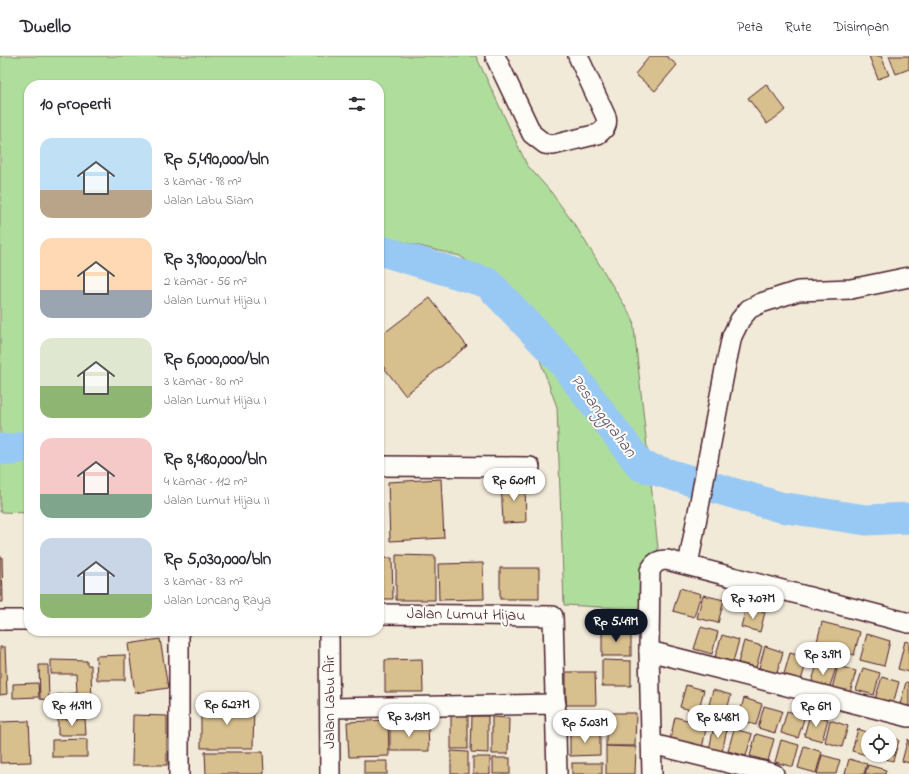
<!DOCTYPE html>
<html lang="id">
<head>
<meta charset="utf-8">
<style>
  :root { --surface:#fff; --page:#f2f2f3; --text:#2b2b33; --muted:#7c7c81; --line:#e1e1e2; --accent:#111827 }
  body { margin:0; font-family:"Indie Flower",sans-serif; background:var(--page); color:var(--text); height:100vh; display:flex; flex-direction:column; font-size:15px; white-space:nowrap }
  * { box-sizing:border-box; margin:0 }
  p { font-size:13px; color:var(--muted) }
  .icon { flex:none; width:22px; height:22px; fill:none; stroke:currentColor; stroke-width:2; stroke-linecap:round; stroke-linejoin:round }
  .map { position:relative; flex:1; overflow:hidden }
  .panel { position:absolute; left:24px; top:24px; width:360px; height:556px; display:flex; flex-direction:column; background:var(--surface); border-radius:16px; box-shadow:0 1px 3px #0004 }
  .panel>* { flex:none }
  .fabs { position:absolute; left:861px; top:670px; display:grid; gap:8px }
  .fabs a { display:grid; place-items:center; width:36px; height:36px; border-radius:50%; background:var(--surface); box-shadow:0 1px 3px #0004; font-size:20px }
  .price { position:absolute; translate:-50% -34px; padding:0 9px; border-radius:14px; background:#fff; color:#222; font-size:13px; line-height:26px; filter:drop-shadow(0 1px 2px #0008) }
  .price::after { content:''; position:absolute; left:50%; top:24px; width:12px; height:9px; margin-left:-6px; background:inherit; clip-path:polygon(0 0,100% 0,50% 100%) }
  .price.active { background:var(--accent); color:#fff }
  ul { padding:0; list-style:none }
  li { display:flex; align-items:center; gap:12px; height:100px; padding:0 16px }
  li span { display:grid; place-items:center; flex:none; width:112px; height:80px; border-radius:12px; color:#555 }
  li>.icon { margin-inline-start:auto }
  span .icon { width:48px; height:48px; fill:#fffc; stroke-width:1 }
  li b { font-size:17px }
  h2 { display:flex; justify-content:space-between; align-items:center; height:48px; padding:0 16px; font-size:17px }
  header { display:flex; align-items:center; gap:24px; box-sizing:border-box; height:56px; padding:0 20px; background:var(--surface); border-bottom:1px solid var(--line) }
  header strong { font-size:19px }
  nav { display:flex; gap:22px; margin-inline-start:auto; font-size:14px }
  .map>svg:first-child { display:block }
  .green { fill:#afdd9c; stroke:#7c7e64 }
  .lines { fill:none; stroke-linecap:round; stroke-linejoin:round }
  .river { stroke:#98c9f4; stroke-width:31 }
  .building { fill:#d8bf8e; stroke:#4a1f2b }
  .minor-casing { stroke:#4a1f2b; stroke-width:22 }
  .minor { stroke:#fdfcf7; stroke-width:19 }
  .labels { text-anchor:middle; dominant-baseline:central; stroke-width:4; stroke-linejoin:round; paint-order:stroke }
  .street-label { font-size:16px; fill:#4a1f2b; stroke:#fdfcf7 }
  .water-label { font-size:17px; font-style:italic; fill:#615267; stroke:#fdfcf7 }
</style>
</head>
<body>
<header>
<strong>Dwello</strong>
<nav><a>Peta</a><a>Rute</a><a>Disimpan</a></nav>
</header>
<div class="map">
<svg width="909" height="718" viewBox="0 0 909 718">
  <rect width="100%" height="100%" fill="#f2ead8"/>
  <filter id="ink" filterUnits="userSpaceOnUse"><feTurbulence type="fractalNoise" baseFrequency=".025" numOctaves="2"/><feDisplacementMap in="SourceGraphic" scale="8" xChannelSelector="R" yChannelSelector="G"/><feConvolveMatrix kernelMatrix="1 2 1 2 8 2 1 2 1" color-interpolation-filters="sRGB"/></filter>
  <g filter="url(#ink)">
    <polygon class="green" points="0,0 476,0 527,109 551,136 577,172 633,263 658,492 656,554 564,549 557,351 517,241 460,200 379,180 379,29 29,29 29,457 0,456"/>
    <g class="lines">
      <g class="river">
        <polyline points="379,194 488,227 562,305 641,410 780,451 866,464 909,462"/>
        <polyline points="0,393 11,394 29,389"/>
      </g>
    </g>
    <g class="building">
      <polygon points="650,0 666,0 677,9 655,35 635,18"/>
      <polygon points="869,0 881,0 889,19 878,23"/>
      <polygon points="889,0 909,0 909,13 896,18"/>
      <polygon points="766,28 786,54 767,68 748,42"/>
      <polygon points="430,242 467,290 405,339 379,305 379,281"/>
      <polygon points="441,423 444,482 390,485 388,426"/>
      <polygon points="501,425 525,425 526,466 503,467"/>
      <polygon points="396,499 435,500 435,544 396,544"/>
      <polygon points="0,501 2,501 3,546 0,546"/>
      <polygon points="379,502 392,502 393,543 379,543"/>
      <polygon points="483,507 484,543 439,544 438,508"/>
      <rect x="500" y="512" width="39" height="31"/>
      <polygon points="680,532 701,538 694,561 673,555"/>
      <polygon points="703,539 724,544 718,567 697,562"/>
      <polygon points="746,551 765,556 760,576 741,571"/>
      <polygon points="822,566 860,576 854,599 816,589"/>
      <polygon points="701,571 718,576 712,598 694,593"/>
      <rect x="602" y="574" width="29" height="26"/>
      <polygon points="867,578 890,585 884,610 860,604"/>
      <polygon points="722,579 739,584 733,606 715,601"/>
      <polygon points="160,583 168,632 135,637 128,588"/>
      <polygon points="744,585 762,590 756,612 738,607"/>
      <polygon points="905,585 909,586 909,616 898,613"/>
      <polygon points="765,590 783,596 777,617 759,612"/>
      <polygon points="0,591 5,591 7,638 0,639"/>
      <polygon points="790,597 808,602 801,624 784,618"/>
      <polygon points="125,599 125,624 97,624 96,600"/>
      <polygon points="422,603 423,636 385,636 385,604"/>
      <polygon points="51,604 87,605 87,609 91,609 92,652 58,656 56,639 77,637 76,618 51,618"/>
      <polygon points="602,604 631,605 631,630 602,630"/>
      <polygon points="818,606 836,612 829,633 811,628"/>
      <polygon points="39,609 48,609 49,644 40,643"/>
      <polygon points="838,610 856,615 850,637 832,632"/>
      <polygon points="863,612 880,617 874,639 856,634"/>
      <polygon points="566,616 595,616 596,649 566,649"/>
      <polygon points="882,621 899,626 893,648 875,643"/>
      <polygon points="906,626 909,627 909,651 900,648"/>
      <polygon points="38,627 39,641 13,642 13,628"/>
      <polygon points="686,629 704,634 698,656 680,651"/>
      <polygon points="713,634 731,639 725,661 707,656"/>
      <polygon points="744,642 762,648 756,669 738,664"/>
      <polygon points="201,649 254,649 253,692 201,692"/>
      <polygon points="764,650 782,655 775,677 758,672"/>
      <polygon points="787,655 805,660 798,682 781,677"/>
      <rect x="451" y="656" width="17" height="37"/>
      <polygon points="606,657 636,657 635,690 606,690"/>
      <polygon points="810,658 828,663 822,685 804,680"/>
      <polygon points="133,659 167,660 167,709 132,709"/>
      <polygon points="472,660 488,660 488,697 471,696"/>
      <polygon points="492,661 509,662 508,698 492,698"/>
      <polygon points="675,661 707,669 702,692 670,684"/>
      <polygon points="58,663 85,663 86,679 58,679"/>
      <polygon points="388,664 389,700 349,701 347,666"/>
      <polygon points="830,664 848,670 842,691 825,686"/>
      <polygon points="29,665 31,706 0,707 0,666"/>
      <polygon points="390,669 428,669 429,695 390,695"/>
      <polygon points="714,670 727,673 722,696 709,694"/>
      <polygon points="734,673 752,678 746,700 728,695"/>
      <polygon points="858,673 870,677 868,677 868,699 870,699 870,700 852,695"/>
      <polygon points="570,676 600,676 600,699 570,700"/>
      <polygon points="756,678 774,683 768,705 750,700"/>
      <polygon points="890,681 899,684 893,705 875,700 876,699 890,699"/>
      <polygon points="87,683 87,701 52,701 52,684"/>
      <polygon points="908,683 909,684 909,707 902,705"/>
      <polygon points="781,684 799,689 793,711 775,706"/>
      <polygon points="606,690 636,691 635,718 606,718"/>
      <polygon points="804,690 822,696 816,717 798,712"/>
      <polygon points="451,695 468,696 468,718 451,718"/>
      <polygon points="205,696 263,696 264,718 206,718"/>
      <polygon points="822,699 840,704 836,718 817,718"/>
      <rect x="473" y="701" width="17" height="17"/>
      <rect x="493" y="702" width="17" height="16"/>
      <polygon points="849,703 867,708 864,718 845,718"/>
      <rect x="364" y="705" width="23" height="13"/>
      <rect x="572" y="707" width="30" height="11"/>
      <polygon points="868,709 886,714 885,718 865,718"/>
    </g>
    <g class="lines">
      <defs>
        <g id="minor">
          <path d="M 495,0 L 532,78 L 545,88 L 553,89 L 598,78 C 605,73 608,69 606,61 L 578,0"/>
          <polyline points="379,410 530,411"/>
          <polyline points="688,509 725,313 732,280 740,264 749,253 761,247 798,235 851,233 909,221"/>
          <polyline points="379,558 553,560 557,718"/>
          <polyline points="0,564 29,564"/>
          <polyline points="179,575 179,718"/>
          <polyline points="329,575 330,718"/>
          <polyline points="649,595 909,661"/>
          <polyline points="330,652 556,648"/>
          <polyline points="652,688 774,718"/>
          <path d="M 652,718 L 649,595 L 650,515 C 654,507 658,504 667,504 L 909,567"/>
        </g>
      </defs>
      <use href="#minor" class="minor-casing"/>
      <use href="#minor" class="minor"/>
    </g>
  </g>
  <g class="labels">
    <g class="street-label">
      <text transform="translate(466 559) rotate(1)">Jalan Lumut Hijau</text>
      <text transform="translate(330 646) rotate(-90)">Jalan Labu Air</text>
    </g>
    <g class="water-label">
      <text transform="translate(603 360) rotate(53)">Pesanggrahan</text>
    </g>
  </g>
</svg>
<div class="fabs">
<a><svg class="icon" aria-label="locate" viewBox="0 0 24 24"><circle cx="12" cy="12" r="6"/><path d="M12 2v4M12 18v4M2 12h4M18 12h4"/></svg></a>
</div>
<b class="price" style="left:514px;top:446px">Rp 6.01M</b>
<b class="price" style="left:753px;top:564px">Rp 7.07M</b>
<b class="price active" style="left:616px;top:587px">Rp 5.49M</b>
<b class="price" style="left:823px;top:620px">Rp 3.9M</b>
<b class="price" style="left:227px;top:670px">Rp 6.27M</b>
<b class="price" style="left:72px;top:671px">Rp 11.9M</b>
<b class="price" style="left:816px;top:672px">Rp 6M</b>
<b class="price" style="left:409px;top:682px">Rp 3.13M</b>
<b class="price" style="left:718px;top:683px">Rp 8.48M</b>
<b class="price" style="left:585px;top:688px">Rp 5.03M</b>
<section class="panel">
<h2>10 properti<svg class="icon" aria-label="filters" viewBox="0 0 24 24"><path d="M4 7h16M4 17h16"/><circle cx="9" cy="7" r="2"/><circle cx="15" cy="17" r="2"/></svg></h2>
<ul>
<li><span style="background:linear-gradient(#bfe0f5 65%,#b9a48a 0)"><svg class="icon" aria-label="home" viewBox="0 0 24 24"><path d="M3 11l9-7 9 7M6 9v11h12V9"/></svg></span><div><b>Rp 5,490,000/bln</b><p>3 kamar · 98 m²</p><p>Jalan Labu Siam</p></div></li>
<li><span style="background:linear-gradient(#ffd9b3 65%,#9aa5b1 0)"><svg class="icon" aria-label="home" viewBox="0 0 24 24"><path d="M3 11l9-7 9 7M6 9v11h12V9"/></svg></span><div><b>Rp 3,900,000/bln</b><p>2 kamar · 56 m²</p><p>Jalan Lumut Hijau I</p></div></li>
<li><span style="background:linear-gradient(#dfe7d0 60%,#8fb573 0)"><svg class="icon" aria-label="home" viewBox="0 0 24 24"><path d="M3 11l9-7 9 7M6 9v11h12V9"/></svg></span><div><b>Rp 6,000,000/bln</b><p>3 kamar · 80 m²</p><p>Jalan Lumut Hijau I</p></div></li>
<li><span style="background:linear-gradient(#f6c9c9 70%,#7fa58c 0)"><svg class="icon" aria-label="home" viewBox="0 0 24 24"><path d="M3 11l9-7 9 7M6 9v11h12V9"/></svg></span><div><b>Rp 8,480,000/bln</b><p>4 kamar · 112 m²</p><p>Jalan Lumut Hijau II</p></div></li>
<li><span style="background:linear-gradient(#c9d6e8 70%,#8fb573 0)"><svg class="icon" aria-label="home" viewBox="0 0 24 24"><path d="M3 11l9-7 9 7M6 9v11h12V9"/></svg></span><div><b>Rp 5,030,000/bln</b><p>3 kamar · 83 m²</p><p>Jalan Loncang Raya</p></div></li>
</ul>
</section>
</div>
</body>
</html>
